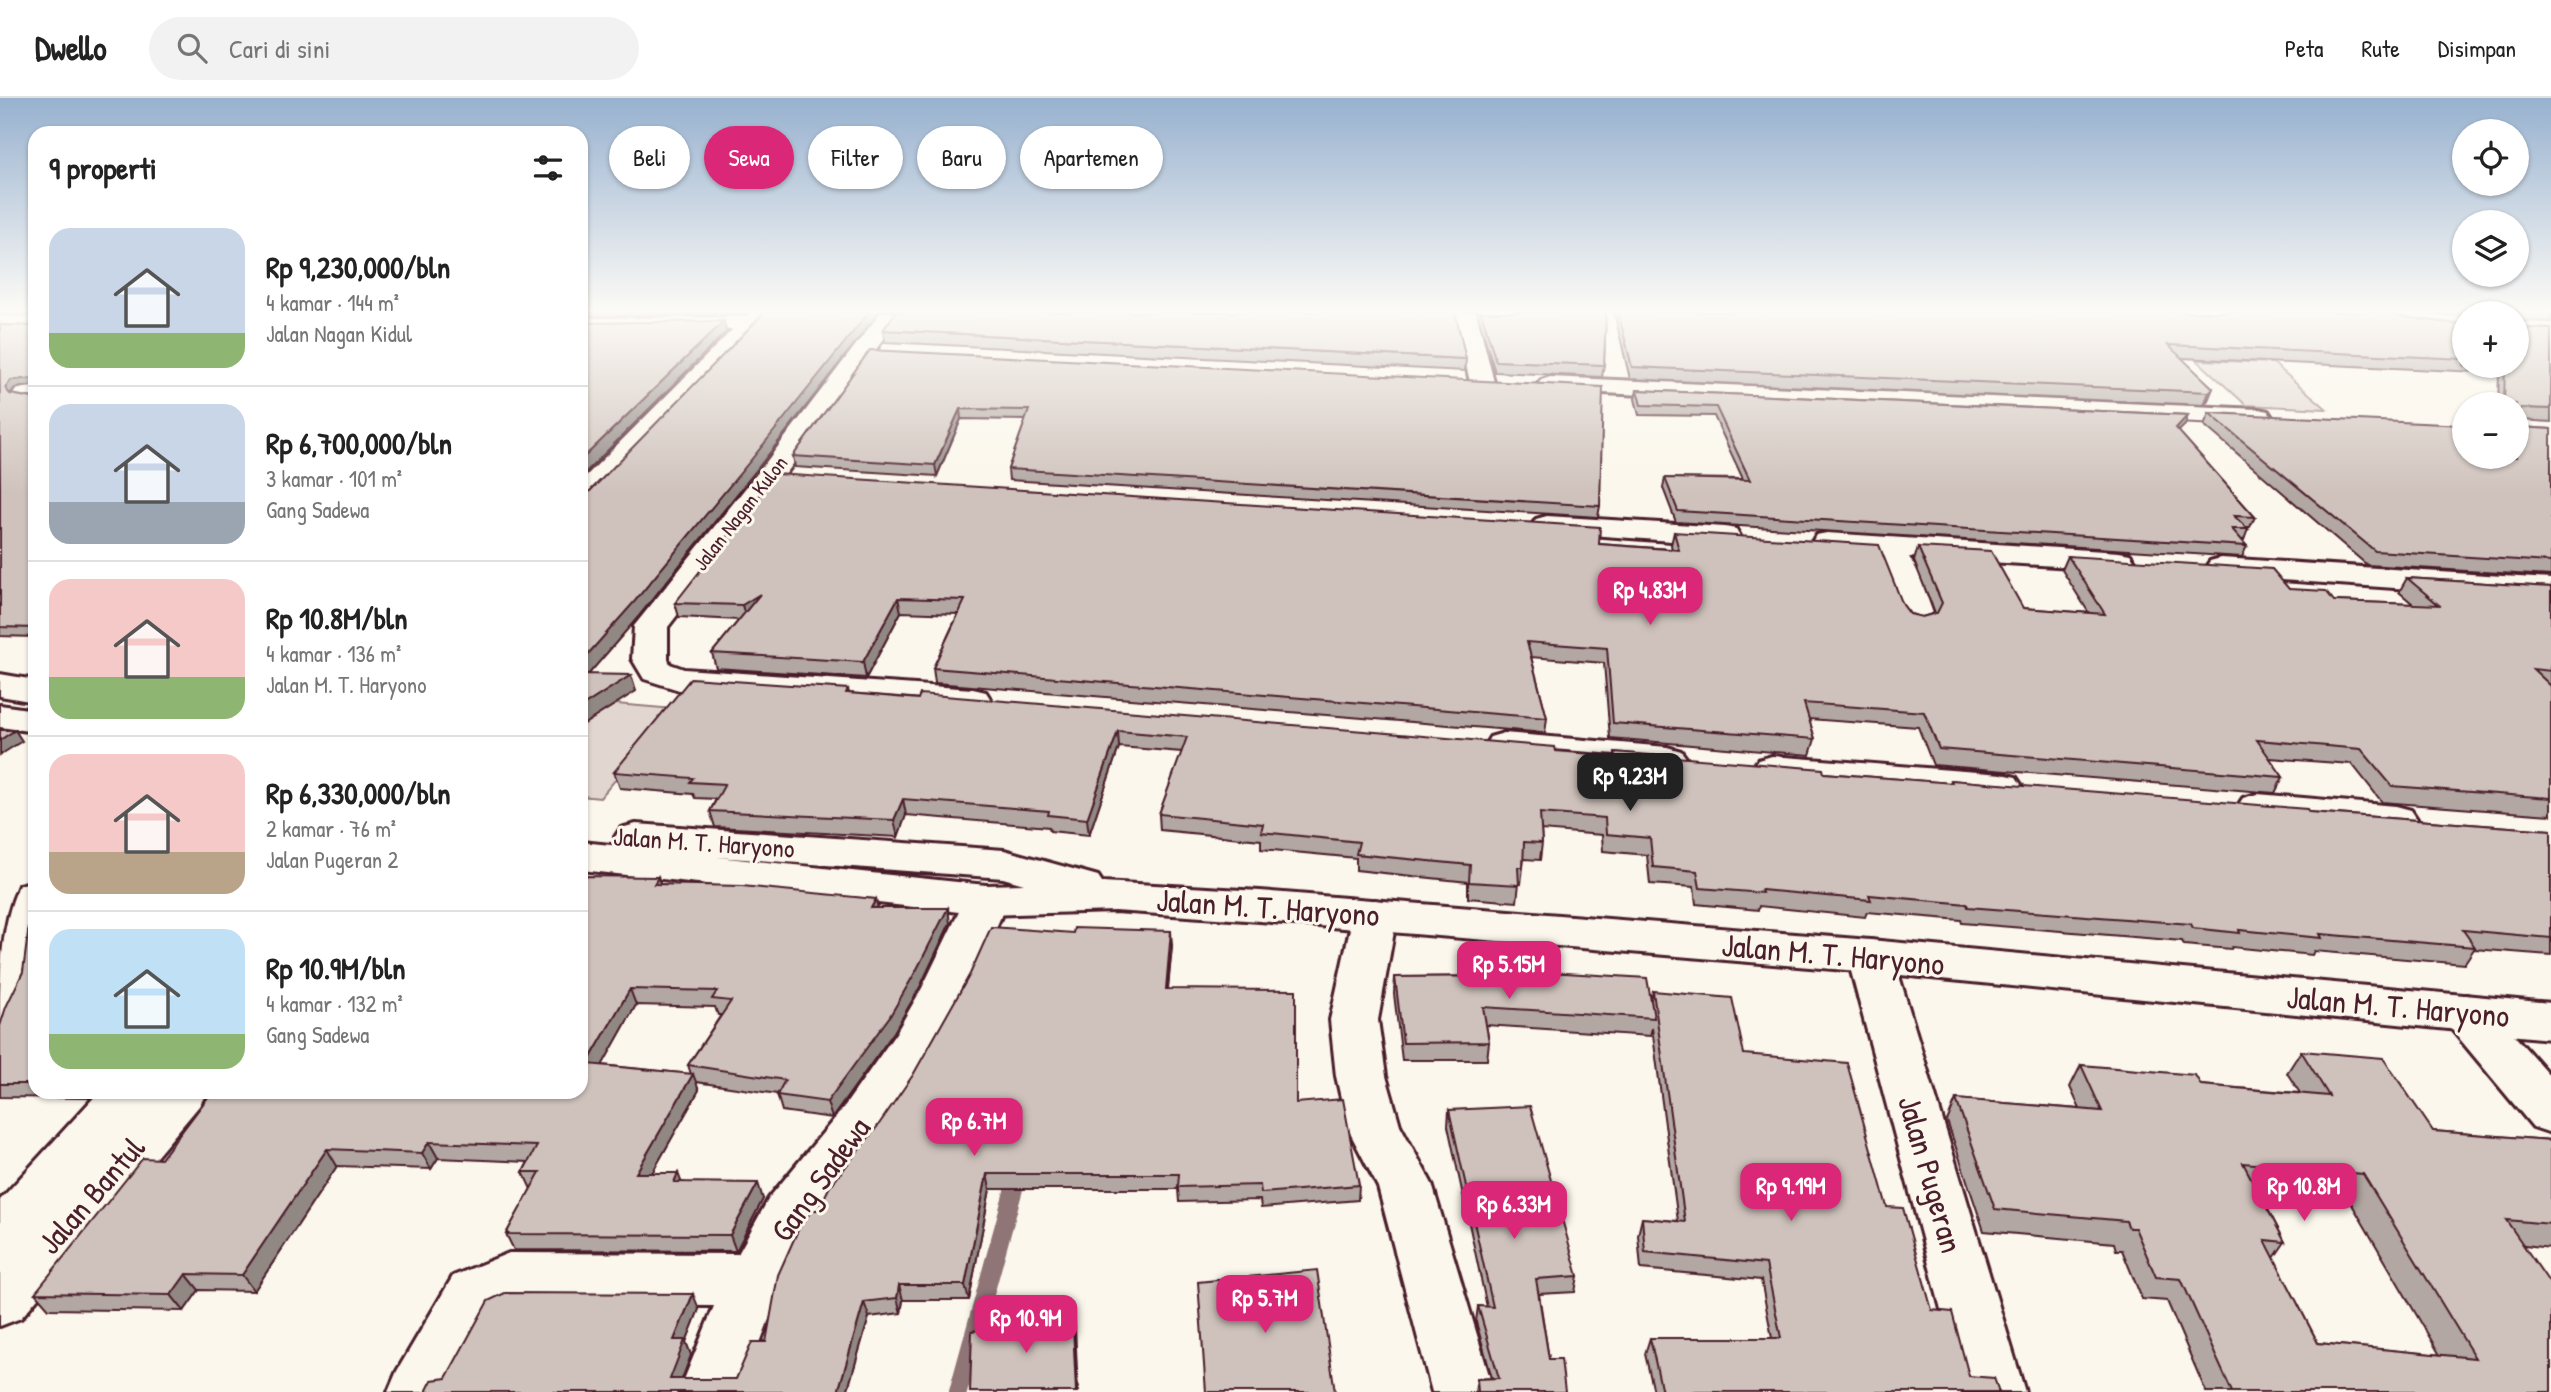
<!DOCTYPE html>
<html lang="id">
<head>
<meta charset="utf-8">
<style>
  :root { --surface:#fff; --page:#f2f2f2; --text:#222; --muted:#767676; --line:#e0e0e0; --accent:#db2777 }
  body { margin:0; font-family:"Patrick Hand",sans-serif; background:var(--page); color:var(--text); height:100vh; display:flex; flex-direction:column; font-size:26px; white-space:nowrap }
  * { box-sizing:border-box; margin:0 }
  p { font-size:23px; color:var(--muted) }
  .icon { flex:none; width:38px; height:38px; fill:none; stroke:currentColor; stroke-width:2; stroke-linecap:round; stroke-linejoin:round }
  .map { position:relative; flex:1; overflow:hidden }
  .sheet { position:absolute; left:28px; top:28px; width:560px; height:973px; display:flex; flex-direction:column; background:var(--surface); border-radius:21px; box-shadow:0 2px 5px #0004 }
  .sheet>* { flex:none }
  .top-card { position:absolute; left:609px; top:28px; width:665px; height:63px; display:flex; gap:14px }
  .tools { position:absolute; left:2452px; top:21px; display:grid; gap:14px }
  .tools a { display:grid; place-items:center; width:77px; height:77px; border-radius:50%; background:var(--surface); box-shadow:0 2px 5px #0004; font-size:35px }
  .price { position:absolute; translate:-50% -60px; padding:0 16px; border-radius:14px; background:var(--accent); color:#fff; font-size:23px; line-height:46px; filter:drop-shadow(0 2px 4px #0008) }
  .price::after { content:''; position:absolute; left:50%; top:42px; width:21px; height:16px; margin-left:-10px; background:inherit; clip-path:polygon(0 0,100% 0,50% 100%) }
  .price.active { background:#222; color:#fff }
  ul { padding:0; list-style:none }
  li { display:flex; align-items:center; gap:21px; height:175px; padding:0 21px }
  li+li { border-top:2px solid var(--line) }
  li span { display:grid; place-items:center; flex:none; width:196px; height:140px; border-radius:21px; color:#555 }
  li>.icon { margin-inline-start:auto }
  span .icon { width:84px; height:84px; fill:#fffc; stroke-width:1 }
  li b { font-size:30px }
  h2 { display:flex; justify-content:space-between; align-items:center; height:84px; padding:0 21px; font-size:30px }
  .tag { padding:0 24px; border-radius:32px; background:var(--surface); box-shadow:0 2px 5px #0004; font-size:24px; line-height:63px }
  .tag.active { background:var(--accent); color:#fff }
  header { display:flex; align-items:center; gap:42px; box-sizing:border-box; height:98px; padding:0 35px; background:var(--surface); border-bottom:2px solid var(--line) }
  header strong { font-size:33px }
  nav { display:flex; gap:38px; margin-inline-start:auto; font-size:24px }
  .search { width:490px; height:63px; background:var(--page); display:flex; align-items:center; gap:18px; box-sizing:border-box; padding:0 24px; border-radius:38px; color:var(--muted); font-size:26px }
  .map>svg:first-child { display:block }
  .green { fill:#e2d7d0; stroke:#967b7e; stroke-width:2 }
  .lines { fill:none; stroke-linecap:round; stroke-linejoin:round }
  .stream { stroke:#907477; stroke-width:18 }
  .minor-casing { stroke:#4a1f2b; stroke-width:6 }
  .major-casing { stroke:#4a1f2b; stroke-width:6 }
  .minor { fill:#fbf7ec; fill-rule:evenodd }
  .major { fill:#fbf7ec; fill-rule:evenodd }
  .wall { fill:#b2a7a2; stroke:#4a1f2b; stroke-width:2; fill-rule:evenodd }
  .shaded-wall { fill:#918884; stroke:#4a1f2b; stroke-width:2 }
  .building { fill:#cfc2bc; stroke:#4a1f2b; stroke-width:2; fill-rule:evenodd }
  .labels { text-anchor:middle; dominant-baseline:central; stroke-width:6; stroke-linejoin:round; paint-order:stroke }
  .far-street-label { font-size:21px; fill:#4a1f2b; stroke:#fbf7ec }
  .street-label { font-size:26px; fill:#4a1f2b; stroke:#fbf7ec }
  .near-street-label { font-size:32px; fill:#4a1f2b; stroke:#fbf7ec }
</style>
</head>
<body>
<header>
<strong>Dwello</strong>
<div class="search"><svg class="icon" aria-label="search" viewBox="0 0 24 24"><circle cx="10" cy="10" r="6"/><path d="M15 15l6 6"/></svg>Cari di sini</div>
<nav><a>Peta</a><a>Rute</a><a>Disimpan</a></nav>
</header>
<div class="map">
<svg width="2551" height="1294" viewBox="0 0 2551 1294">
  <rect width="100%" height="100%" fill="#fbf7ec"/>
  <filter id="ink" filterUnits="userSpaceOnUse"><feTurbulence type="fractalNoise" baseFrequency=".0143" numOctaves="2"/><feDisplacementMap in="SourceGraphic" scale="14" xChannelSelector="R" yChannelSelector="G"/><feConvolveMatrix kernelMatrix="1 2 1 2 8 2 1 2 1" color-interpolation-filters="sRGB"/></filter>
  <g filter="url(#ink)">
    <g class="green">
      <polygon points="2197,262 2273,265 2327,311 2246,307"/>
      <polygon points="616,606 675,611 600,700 581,698 581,628"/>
    </g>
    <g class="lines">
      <polyline class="stream" points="958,1294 1018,1076"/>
      <defs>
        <g id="minor">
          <polygon points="881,214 903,214 780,384 668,529 668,561 670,566 684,571 973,591 986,594 991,602 986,610 973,613 679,592 644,581 632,561 634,528 760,372"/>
          <polygon points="1454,214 1476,214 1494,284 1491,289 1482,291 1473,289 1470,284"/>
          <polygon points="0,218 35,219 35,233 0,232"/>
          <polygon points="750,219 758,221 761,226 758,231 581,234 581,220"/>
          <polygon points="1550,279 2259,311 2268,313 2272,319 2268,325 2259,327 1541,292 1537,287 1541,282"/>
          <polygon points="25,289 35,289 35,305 16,302 12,297 16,292"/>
          <polygon points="1547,418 1725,429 1736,431 1740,438 1736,445 1725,447 1536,433 1532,427 1536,421"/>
          <path d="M 1827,435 L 2119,454 L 2130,456 L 2135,463 L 2130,470 L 2119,472 L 1909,459 L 1918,474 L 1935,521 L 1930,528 L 1918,531 L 1906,528 C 1892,508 1889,479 1877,457 L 1816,451 L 1812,444 L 1816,437 Z"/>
          <polygon points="2221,460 2551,481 2551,501 2210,477 2205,470 2210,463"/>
          <polygon points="1504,635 1667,649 1681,653 1687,661 1681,669 1667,673 1490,655 1485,647 1490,639"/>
          <polygon points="1772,658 2002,676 2016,679 2022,688 2016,697 2002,700 1772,682 1758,678 1752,670 1758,662"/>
          <polygon points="2257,696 2396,708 2411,712 2417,721 2411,730 2396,734 2257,722 2243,718 2237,709 2243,700"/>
          <path d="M 35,783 C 35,830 41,877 17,920 L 0,925 C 0,878 0,829 19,787 Z"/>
          <polygon points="986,787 1002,791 1008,802 970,890 914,990 879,1043 818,1120 801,1146 781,1190 741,1294 679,1294 714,1208 513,1207 495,1216 453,1294 388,1294 397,1273 453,1178 509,1155 738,1156 769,1100 841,1013 896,935 922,890 970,791"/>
          <polygon points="1375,802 1391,806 1397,817 1378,922 1386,978 1400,1027 1432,1086 1494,1294 1432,1294 1378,1089 1348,1031 1336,978 1330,922 1353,817 1359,806"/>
          <polygon points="1870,842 1886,846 1893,858 2025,1294 1963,1294 1847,858 1854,846"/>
          <polygon points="2466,897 2483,902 2551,979 2551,1035 2533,1029 2449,928 2442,915 2449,902"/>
        </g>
        <g id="major">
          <polygon points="750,214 773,214 591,406 581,409 581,383"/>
          <polygon points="0,576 35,582 35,604 0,598"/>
          <polygon points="0,607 35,612 35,634 0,629"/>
          <path d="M 636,726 L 1004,752 L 1098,778 L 1102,784 L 1260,793 L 1870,842 L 2551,905 L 2551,941 L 1870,874 L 1260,823 L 1115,813 L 986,817 L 581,772 L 581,744 L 621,748 L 615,739 L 621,730 ZM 717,759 L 1003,780 L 1024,786 L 986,787 Z"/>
          <polygon points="99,994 207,994 199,1008 21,1220 0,1228 0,1102"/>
        </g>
      </defs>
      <use href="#minor" class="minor-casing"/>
      <use href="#major" class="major-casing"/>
      <use href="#minor" class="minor"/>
      <use href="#major" class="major"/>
    </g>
    <g class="wall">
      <path d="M 0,214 L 35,214 L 35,539 L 0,538 L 0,227 L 33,228 L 33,217 L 0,216 ZM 33,288 L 33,300 L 10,296 L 15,290 Z"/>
      <polygon points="581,214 747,214 744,216 581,218"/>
      <polygon points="1477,214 1606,214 1604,267 1602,279 1495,274"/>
      <polygon points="1614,214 2389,214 2393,217 2402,219 2464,227 2464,268 2516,268 2516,215 2464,215 2464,219 2418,214 2551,214 2551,224 2519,223 2519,228 2522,230 2551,231 2551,324 2521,322 2521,329 2551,331 2551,478 2367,467 2204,327 2209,315 2464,359 2516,306 2498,306 2499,275 2181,260 2213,290 2208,302 2204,307 1630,281"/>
      <polygon points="883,232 1466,261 1465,273 885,244"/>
      <polygon points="870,252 1600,408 1598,419 1009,382 1008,371 1026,322 961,321 937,378 795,369 793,358"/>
      <polygon points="1637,292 2188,317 2185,327 2178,333 2255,419 2250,429 2246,429 2248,431 2244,442 2241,442 2247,448 2242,459 1676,424 1663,390 1665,380 1743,381 1714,318 1639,317 1635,301"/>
      <polygon points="1674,434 1903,507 1910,516 1922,519 1935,515 1914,463 1918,449 2023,510 2089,515 2062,472 2068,458 2289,491 2334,503 2413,506 2399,494 2407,480 2551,489 2551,717 2382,704 2352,666 2269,660 2283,679 2275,695 1933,667 1918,629 1809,621 1815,641 1810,657 1610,640 1604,565 1531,559 1547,620 1545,635 935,585 933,570 958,516 901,514 866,580 716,570 712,555 739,522 679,519 675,505 1599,446 1672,451 1671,447"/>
      <polygon points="848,591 849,595 1615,657 1615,654 1824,675 1950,685 1951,682 2309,714 2551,732 2551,857 2474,851 2464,866 2314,853 2312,857 2232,849 2231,851 2184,847 2182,843 1962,825 1961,822 1867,814 1865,819 1759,808 1758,812 1696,806 1694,789 1650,786 1647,757 1603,753 1602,737 1541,732 1542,745 1540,762 1524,761 1521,786 1519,785 1517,804 1468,800 1468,784 1356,772 1356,760 1261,751 1261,742 1160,732 1159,716 1182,654 1119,649 1089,737 1050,733 1049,729 906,717 898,739 715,729 710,713 716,701 695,700 693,696 620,690 614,674"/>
      <path d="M 658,779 L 660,786 L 876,801 L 878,810 L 950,825 L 920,889 L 894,934 L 832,1020 L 782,1013 L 777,996 L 696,984 L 699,992 L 652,1075 L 682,1084 L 763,1101 L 736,1153 L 514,1152 L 506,1136 L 531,1091 L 523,1074 L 528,1064 L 438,1060 L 431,1071 L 337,1068 L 254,1193 L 199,1192 L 184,1213 L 49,1211 L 35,1195 L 161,1061 L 209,999 L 205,994 L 581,994 ZM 636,907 L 715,909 L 718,917 L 721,917 L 688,967 L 691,976 L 602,967 Z"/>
      <polygon points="35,808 35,994 96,994 90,1000 0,999 0,928 23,874"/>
      <polygon points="1172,848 1168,891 1296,1005 1359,1087 1358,1102 1261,1110 1260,1102 1179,1104 1178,1091 990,1091 969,1202 903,1202 901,1215 869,1219 847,1294 426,1294 446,1280 699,1211 686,1244 691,1257 682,1281 736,1281 766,1244 818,1112"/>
      <polygon points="1515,872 1651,901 1653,893 1744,956 1887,1109 1932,1212 1969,1278 1999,1294 1654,1294 1645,1256 1650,1240 1772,1240 1761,1182 1641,1171 1638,1137 1642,1120 1678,1123 1652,930 1650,938 1486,927 1489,944 1487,962 1402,962 1394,896 1395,879 1514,878"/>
      <path d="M 2301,953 L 2433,1033 L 2551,1042 L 2551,1150 L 2524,1147 L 2551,1294 L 2206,1294 L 2167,1203 L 2142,1201 L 2122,1152 L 2116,1152 L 2114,1145 L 1984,1133 L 1947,1023 L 1956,1001 L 2080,1011 L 2070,989 L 2081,967 L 2201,987 L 2300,995 L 2287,975 ZM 2256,1089 L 2347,1098 L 2440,1257 L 2318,1245 L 2274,1160 L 2285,1144 Z"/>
      <polygon points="1449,1012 1578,1178 1575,1194 1539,1196 1549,1261 1565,1294 1475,1294 1477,1281 1492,1280 1476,1224 1478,1208 1487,1209 1448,1028"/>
    </g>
    <g class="shaded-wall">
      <polygon points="869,214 879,214 758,370 639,518 581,585 581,564"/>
      <polygon points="724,223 726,234 581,379 581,362"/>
      <polygon points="33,280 35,287 15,290 9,297 5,290 11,282"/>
      <polygon points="2213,290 2208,302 2204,307 2209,294"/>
      <polygon points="960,311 961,321 937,378 935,367"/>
      <polygon points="2188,317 2185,327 2172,340 2176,330"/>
      <polygon points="760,496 746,522 742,507"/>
      <polygon points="898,500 901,514 866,580 863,564"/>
      <polygon points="631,577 636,593 581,628 581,609"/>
      <polygon points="15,632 22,643 0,657 0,642"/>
      <polygon points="1118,633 1119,649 1089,737 1087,721"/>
      <polygon points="903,701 906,717 898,739 894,722"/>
      <polygon points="658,779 663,794 654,786"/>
      <polygon points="876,801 879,816 871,810"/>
      <polygon points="948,810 950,825 920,889 894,934 832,1020 827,1004"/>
      <polygon points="1171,833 1172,848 1166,906 1166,891"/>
      <polygon points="630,891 636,907 594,982 587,966"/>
      <polygon points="693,976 699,992 643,1091 636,1075"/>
      <polygon points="85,994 96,994 90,1000"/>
      <polygon points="429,1044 438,1060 431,1071 422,1055"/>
      <polygon points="327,1051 337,1068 254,1193 242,1177"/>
      <polygon points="678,1075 684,1091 674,1084"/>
      <polygon points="987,1076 990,1091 969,1202 965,1187"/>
      <polygon points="758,1085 763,1101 736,1153 730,1137"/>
      <polygon points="186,1176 199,1192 184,1213 171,1197"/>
      <polygon points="899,1187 903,1202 901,1215 897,1200"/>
      <polygon points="693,1196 699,1211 686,1244 691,1257 677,1294 670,1281 674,1242"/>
      <polygon points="864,1204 869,1219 847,1294 838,1294"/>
      <polygon points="1072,1206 1075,1228 1078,1294 1076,1294"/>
    </g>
    <g class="building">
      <path d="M 33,214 L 35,214 L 35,530 L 0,529 L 0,227 L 33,228 ZM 33,280 L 33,300 L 10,296 L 5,290 L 11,282 Z"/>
      <polygon points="765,214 869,214 755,357 635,503 581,564 581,396 589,394"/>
      <polygon points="896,214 1455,214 1466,261 883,232"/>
      <polygon points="1481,214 1606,214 1604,267 1496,263"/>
      <polygon points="1618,214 2389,214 2393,217 2402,219 2464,227 2464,261 2168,247 2213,290 2209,294 1632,269"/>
      <polygon points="2471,214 2520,214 2519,228 2522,230 2551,231 2551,311 2521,310 2521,329 2551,331 2551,464 2375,453 2209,315 2464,327 2464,359 2516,359 2516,306 2504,306 2505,268 2516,268 2516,215 2471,215"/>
      <polygon points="724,223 581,362 581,225"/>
      <polygon points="870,252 1603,289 1600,408 1008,371 1029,312 960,311 935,367 793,358"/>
      <polygon points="1637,292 2188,317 2176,330 2255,419 2234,418 2248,431 2232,431 2247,448 1678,413 1665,380 1750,382 1716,309 1641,307"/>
      <polygon points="776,376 1600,429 1599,446 1679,452 1674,434 1879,447 1903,507 1910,516 1922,519 1937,515 1942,505 1918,449 1991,453 2023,510 2105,516 2068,458 2272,471 2289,491 2326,493 2334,503 2439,507 2407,480 2551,489 2551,573 2533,571 2551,588 2551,700 2392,688 2361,651 2257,642 2283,679 1939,651 1924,614 1804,605 1815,641 1613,625 1607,550 1527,544 1547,620 933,570 965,502 898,500 863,564 712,555 760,496 742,507 675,505"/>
      <polygon points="581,576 631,577 581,609"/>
      <polygon points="691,580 848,591 846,595 918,601 920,596 1555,649 1556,653 1616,658 1615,654 1823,671 1824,675 1952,685 1951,682 2307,711 2309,714 2551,732 2551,840 2463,832 2475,849 2320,836 2322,840 2239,832 2240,835 2193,830 2191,826 1968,809 1967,806 1869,797 1871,802 1761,792 1762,795 1700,790 1697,773 1653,769 1650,740 1606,736 1605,720 1540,715 1542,745 1524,744 1523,769 1518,769 1519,787 1469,784 1470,767 1356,756 1359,744 1261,734 1263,726 1159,716 1187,639 1118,633 1087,721 1048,717 1049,713 903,701 894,722 710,713 725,686 690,684 693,680 614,674"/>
      <polygon points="0,632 15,632 0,642"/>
      <polygon points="581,778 658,779 654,786 742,788 876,801 871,810 948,810 916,873 890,918 827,1004 777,997 785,982 688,967 731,903 712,901 717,893 630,891 587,966 693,976 636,1075 678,1075 674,1084 758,1085 730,1137 506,1136 540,1074 523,1074 537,1048 429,1044 422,1055 327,1051 242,1177 186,1176 171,1197 35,1195 143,1060 161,1061 212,994 581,994"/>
      <polygon points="35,808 35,986 0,986 0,928 6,909 23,874 29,827"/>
      <polygon points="991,829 1073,835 1074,830 1171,833 1166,891 1296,892 1296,1005 1343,1001 1359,1087 1261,1095 1260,1087 1178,1089 1179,1076 987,1076 965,1187 899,1187 897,1200 864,1204 838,1294 426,1294 432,1282 446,1280 488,1203 505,1195 693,1196 674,1242 685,1242 670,1281 736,1281 752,1244 766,1244 778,1177 798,1132 812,1112 818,1112 829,1090 877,1029 913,977 970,876"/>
      <polygon points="1515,872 1647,880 1654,920 1483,909 1489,944 1403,945 1395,879 1515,878"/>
      <polygon points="1653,893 1732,900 1744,956 1847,965 1887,1109 1903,1110 1932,1212 1952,1214 1969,1278 1994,1280 1999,1294 1662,1294 1650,1240 1781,1240 1766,1166 1645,1154 1642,1120 1685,1124"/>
      <path d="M 2301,953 L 2383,960 L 2433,1033 L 2551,1042 L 2551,1126 L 2506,1122 L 2551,1187 L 2551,1294 L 2232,1294 L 2181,1181 L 2156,1179 L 2135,1130 L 2129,1130 L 2126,1123 L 1995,1111 L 1956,1001 L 2102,1013 L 2081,967 L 2195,977 L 2201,987 L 2329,998 ZM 2243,1065 L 2363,1076 L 2475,1260 L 2318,1245 L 2265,1142 L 2285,1144 Z"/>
      <polygon points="1530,1008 1578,1178 1536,1181 1549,1261 1561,1261 1565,1294 1478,1294 1477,1281 1499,1280 1478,1208 1493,1209 1449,1012"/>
      <polygon points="1317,1172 1335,1294 1206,1294 1198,1184"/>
      <polygon points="1072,1206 1076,1294 970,1294 972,1233 1028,1226 1027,1212"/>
    </g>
  </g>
  <linearGradient id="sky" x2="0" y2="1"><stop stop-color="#97b1cf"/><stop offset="0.54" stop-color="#fdfbf6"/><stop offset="1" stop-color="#fdfbf6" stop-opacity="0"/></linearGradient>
  <rect width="2551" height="395" fill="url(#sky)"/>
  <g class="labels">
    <g class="far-street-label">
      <text transform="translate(740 415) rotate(-52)">Jalan Nagan Kulon</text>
    </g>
    <g class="street-label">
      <text transform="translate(704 744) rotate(4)">Jalan M. T. Haryono</text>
    </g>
    <g class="near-street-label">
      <text transform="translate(1268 809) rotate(4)">Jalan M. T. Haryono</text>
      <text transform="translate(1833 856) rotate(5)">Jalan M. T. Haryono</text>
      <text transform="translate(2398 908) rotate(5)">Jalan M. T. Haryono</text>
      <text transform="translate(1931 1076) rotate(74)">Jalan Pugeran</text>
      <text transform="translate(820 1081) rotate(-54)">Gang Sadewa</text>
      <text transform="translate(91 1097) rotate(-49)">Jalan Bantul</text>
    </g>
  </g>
</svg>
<div class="tools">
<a><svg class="icon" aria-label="locate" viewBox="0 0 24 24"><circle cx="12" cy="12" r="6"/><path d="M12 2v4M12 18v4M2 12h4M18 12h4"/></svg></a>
<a><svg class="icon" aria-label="layers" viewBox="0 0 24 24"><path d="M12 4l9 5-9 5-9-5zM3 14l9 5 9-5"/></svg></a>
<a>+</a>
<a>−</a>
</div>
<b class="price" style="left:1650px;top:529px">Rp 4.83M</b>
<b class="price active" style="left:1630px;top:715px">Rp 9.23M</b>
<b class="price" style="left:1509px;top:903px">Rp 5.15M</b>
<b class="price" style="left:974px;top:1060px">Rp 6.7M</b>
<b class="price" style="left:1791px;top:1125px">Rp 9.19M</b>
<b class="price" style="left:2304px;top:1125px">Rp 10.8M</b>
<b class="price" style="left:1514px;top:1143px">Rp 6.33M</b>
<b class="price" style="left:1265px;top:1237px">Rp 5.7M</b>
<b class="price" style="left:1026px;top:1257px">Rp 10.9M</b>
<div class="top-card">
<a class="tag">Beli</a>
<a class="tag active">Sewa</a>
<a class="tag">Filter</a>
<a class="tag">Baru</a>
<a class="tag">Apartemen</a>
</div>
<section class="sheet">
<h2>9 properti<svg class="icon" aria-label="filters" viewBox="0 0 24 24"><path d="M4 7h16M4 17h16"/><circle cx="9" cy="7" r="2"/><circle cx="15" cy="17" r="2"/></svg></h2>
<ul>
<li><span style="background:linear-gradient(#c9d6e8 75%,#8fb573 0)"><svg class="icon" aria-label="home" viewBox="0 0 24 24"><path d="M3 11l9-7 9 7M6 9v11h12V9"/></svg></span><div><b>Rp 9,230,000/bln</b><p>4 kamar · 144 m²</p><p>Jalan Nagan Kidul</p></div></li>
<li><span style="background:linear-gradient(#c9d6e8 70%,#9aa5b1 0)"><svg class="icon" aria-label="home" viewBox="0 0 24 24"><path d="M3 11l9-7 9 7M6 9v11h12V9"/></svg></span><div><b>Rp 6,700,000/bln</b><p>3 kamar · 101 m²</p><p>Gang Sadewa</p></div></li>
<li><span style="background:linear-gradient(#f6c9c9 70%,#8fb573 0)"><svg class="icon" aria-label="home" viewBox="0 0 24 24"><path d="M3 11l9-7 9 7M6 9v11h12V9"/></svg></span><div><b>Rp 10.8M/bln</b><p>4 kamar · 136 m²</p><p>Jalan M. T. Haryono</p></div></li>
<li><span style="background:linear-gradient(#f6c9c9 70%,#b9a48a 0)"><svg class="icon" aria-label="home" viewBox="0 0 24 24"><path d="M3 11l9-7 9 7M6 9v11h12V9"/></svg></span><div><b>Rp 6,330,000/bln</b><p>2 kamar · 76 m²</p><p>Jalan Pugeran 2</p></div></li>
<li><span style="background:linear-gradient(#bfe0f5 75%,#8fb573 0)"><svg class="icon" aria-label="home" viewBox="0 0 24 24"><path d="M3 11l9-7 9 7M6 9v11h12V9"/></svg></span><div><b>Rp 10.9M/bln</b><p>4 kamar · 132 m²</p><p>Gang Sadewa</p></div></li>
</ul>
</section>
</div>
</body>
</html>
